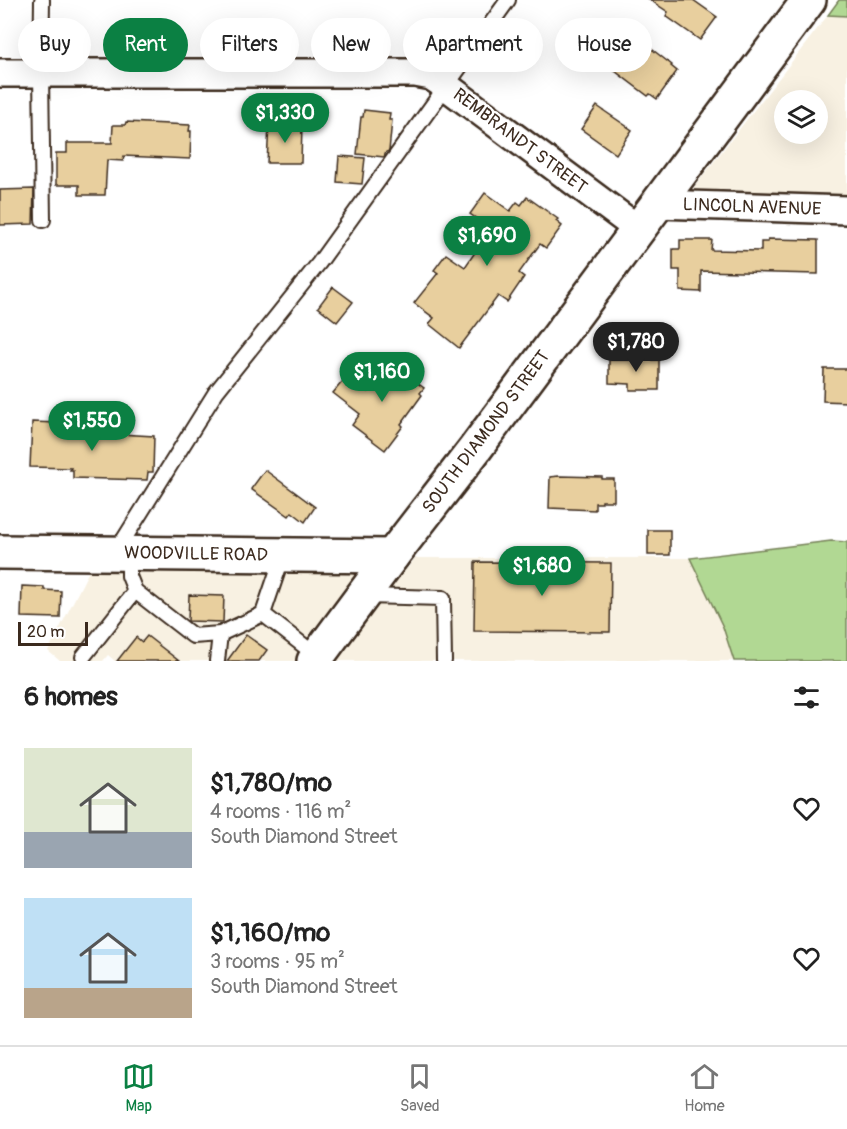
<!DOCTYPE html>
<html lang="en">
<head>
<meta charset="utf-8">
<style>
  :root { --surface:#fff; --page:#f2f2f2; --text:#222; --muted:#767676; --line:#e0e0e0; --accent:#0b8043 }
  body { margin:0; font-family:Pangolin,sans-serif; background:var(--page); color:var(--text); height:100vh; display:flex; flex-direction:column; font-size:22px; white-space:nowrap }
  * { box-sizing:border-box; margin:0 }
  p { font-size:20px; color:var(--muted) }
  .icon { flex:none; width:33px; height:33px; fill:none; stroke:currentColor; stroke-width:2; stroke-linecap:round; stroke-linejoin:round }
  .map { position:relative; height:661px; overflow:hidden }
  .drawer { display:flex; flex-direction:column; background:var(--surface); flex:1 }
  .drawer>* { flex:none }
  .banner { position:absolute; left:18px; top:18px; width:812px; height:54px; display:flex; gap:12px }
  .controls { position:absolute; left:774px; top:90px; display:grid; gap:12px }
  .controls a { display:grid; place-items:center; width:54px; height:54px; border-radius:50%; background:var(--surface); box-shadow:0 6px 24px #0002; font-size:30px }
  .scale { position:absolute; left:18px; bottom:15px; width:70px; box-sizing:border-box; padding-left:6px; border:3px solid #3b2a1e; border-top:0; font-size:16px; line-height:21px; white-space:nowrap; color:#3b2a1e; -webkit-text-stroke:4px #fff; paint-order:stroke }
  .price { position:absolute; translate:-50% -51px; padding:0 14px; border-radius:21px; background:var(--accent); color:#fff; font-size:20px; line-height:39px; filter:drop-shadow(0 2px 3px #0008) }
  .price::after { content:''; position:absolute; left:50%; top:36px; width:18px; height:14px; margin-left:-9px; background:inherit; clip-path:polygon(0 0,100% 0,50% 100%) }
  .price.selected { background:#222; color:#fff }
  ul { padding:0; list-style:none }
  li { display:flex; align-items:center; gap:18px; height:150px; padding:0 24px }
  li span { display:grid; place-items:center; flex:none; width:168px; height:120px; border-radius:0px; color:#555 }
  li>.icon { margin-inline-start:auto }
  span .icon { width:72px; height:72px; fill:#fffc; stroke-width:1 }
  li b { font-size:26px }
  h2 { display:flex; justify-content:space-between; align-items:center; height:72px; padding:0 24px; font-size:26px }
  .pill { padding:0 21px; border-radius:27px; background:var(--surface); box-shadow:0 6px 24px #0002; font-size:21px; line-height:54px }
  .pill.selected { background:var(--accent); color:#fff }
  .dock { display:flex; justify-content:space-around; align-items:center; height:84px; border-top:2px solid var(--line); background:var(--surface); font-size:16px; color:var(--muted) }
  .dock a { display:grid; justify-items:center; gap:3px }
  .dock .selected { color:var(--accent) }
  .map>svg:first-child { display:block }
  .built { fill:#f8f1e2; fill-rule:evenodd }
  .green { fill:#b1d893; stroke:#768158; stroke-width:1.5 }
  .building { fill:#e8cf9e; stroke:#3b2a1e; stroke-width:1.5 }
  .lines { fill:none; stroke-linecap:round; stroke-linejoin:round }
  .service-casing { stroke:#3b2a1e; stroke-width:18 }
  .minor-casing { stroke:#3b2a1e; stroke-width:32 }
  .tertiary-casing { stroke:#3b2a1e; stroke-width:38 }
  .service { stroke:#fff; stroke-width:14 }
  .minor { stroke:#fff; stroke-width:27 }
  .tertiary { stroke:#fff; stroke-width:33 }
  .labels { text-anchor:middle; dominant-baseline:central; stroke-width:4.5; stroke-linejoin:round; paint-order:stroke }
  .street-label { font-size:18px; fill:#3b2a1e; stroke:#fff }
</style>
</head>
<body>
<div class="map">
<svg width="847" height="661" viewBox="0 0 847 661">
  <rect width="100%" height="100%" fill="#fff"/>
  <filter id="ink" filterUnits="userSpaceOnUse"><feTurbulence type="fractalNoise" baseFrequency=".0167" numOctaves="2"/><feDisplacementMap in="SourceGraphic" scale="12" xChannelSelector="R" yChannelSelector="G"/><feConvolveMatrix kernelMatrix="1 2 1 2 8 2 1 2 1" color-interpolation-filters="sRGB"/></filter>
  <g filter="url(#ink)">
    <g class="built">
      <path d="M 828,15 L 847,16 L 847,213 L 678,208 ZM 784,100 L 818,100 L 818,134 L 784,134 Z"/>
      <polygon points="415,558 690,558 723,627 734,661 115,661 108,655 103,661 60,661 48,651 91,567 407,569"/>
    </g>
    <g class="green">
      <polygon points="839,0 847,0 847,16 828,15"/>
      <polygon points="831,541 847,542 847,661 734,661 723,627 690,558"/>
    </g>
    <g class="building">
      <polygon points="650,0 693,0 717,17 700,40 666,16 668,12"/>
      <polygon points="578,33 601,50 587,69 564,53"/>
      <polygon points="639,39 672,65 671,66 677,71 657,99 650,94 648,96 611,68 632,40 636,42"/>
      <polygon points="597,106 632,130 616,154 581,129"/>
      <polygon points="364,110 390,113 389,120 392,120 389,151 386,152 384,157 357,154 361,117 363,117"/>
      <polygon points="126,122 190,125 189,131 191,131 190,159 124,156 123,161 107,160 105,195 79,195 79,185 56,185 56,153 67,153 67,143 112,143 113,125 125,125"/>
      <polygon points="269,124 302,125 301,163 267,163"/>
      <polygon points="339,156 365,158 362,184 337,182"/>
      <polygon points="34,189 33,224 0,225 0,190"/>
      <polygon points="485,193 510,211 517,202 521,205 527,197 558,219 556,221 562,226 546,248 540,244 519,273 524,277 507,302 498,296 459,348 429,324 434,318 414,303 438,273 434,270 446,254 465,267 491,229 470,214"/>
      <polygon points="768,239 818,240 818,274 701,271 701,292 680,291 680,270 673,270 673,249 680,249 680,240 712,240 711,250 761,251 761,242 768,242"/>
      <polygon points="333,287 353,302 337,322 318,307"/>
      <polygon points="630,358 648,358 648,360 659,360 659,390 630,390 630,384 609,383 609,360 630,360"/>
      <polygon points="391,361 414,378 413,380 424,388 420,393 422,395 401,424 403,426 385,450 352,425 360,414 333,393 347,376 368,392"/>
      <polygon points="824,369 847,369 847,402 823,401"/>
      <polygon points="32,422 57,423 57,425 102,426 102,433 154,436 153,472 148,472 147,480 73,478 73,470 70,470 71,468 30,467"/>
      <polygon points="265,470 315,507 305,522 292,512 289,516 251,489"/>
      <polygon points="559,476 602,477 602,479 614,479 614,501 602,501 602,503 595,503 595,510 549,508 550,477"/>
      <rect x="648" y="530" width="22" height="25"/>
      <polygon points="475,562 611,563 610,632 474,631"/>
      <polygon points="22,586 44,587 44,590 61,591 60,618 21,617"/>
      <polygon points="189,595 224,596 223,622 188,621"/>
      <polygon points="246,635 267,650 259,661 227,661"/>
      <polygon points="147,636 179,661 117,661 136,637 142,642"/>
    </g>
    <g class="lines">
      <defs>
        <g id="service">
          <polyline points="42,0 41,73 43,220"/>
          <polyline points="116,552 216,392 319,263 508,0"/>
          <polyline points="129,554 129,576 135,591 193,636 220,634 263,614"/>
          <polyline points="283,555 263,614 317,656"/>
          <polyline points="365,596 443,598 444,661"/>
          <polyline points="83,657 135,591"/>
          <polyline points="217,661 220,634"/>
        </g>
        <g id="minor">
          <polyline points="0,73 415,73 431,76 446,86 638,229"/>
          <polyline points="656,204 847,210"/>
        </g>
        <g id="tertiary">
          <polyline points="0,552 392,556"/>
          <polyline points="314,661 392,556 475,449 809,0"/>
        </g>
      </defs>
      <use href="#service" class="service-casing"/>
      <use href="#minor" class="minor-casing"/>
      <use href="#tertiary" class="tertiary-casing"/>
      <use href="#service" class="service"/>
      <use href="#minor" class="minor"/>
      <use href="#tertiary" class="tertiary"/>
    </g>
  </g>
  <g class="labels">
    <g class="street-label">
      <text transform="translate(520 141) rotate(37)">REMBRANDT STREET</text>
      <text transform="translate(752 207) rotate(2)">LINCOLN AVENUE</text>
      <text transform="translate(486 432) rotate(-53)">SOUTH DIAMOND STREET</text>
      <text transform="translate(196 554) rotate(1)">WOODVILLE ROAD</text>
    </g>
  </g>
</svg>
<div class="controls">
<a><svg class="icon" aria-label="layers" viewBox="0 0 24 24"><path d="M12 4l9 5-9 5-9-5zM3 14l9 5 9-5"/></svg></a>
</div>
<div class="scale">20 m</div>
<b class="price" style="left:285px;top:144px">$1,330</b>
<b class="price" style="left:487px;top:267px">$1,690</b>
<b class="price selected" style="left:636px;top:373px">$1,780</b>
<b class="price" style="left:382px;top:403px">$1,160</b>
<b class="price" style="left:92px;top:452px">$1,550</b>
<b class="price" style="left:542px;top:597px">$1,680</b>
<div class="banner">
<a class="pill">Buy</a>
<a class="pill selected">Rent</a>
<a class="pill">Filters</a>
<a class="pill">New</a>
<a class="pill">Apartment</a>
<a class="pill">House</a>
</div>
</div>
<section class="drawer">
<h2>6 homes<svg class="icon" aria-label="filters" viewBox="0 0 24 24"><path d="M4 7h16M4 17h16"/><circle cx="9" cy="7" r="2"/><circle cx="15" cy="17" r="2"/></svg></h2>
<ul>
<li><span style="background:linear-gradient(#dfe7d0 70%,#9aa5b1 0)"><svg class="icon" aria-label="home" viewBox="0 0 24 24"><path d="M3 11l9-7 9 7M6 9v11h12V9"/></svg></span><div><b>$1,780/mo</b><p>4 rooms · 116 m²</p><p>South Diamond Street</p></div><svg class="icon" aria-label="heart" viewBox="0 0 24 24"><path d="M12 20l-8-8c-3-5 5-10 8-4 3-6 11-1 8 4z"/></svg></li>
<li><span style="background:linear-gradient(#bfe0f5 75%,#b9a48a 0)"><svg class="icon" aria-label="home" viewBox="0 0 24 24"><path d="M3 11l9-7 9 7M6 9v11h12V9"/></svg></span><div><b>$1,160/mo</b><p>3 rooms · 95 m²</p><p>South Diamond Street</p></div><svg class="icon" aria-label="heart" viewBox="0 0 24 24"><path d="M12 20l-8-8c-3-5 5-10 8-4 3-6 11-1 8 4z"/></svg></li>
</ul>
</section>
<nav class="dock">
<a class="selected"><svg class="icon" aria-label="map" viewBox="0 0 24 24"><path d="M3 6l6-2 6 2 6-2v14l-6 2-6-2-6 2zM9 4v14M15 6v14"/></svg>Map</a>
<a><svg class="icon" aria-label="saved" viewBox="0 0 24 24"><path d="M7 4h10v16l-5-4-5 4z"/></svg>Saved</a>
<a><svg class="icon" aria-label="home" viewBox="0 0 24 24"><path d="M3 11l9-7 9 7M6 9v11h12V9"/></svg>Home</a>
</nav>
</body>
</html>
